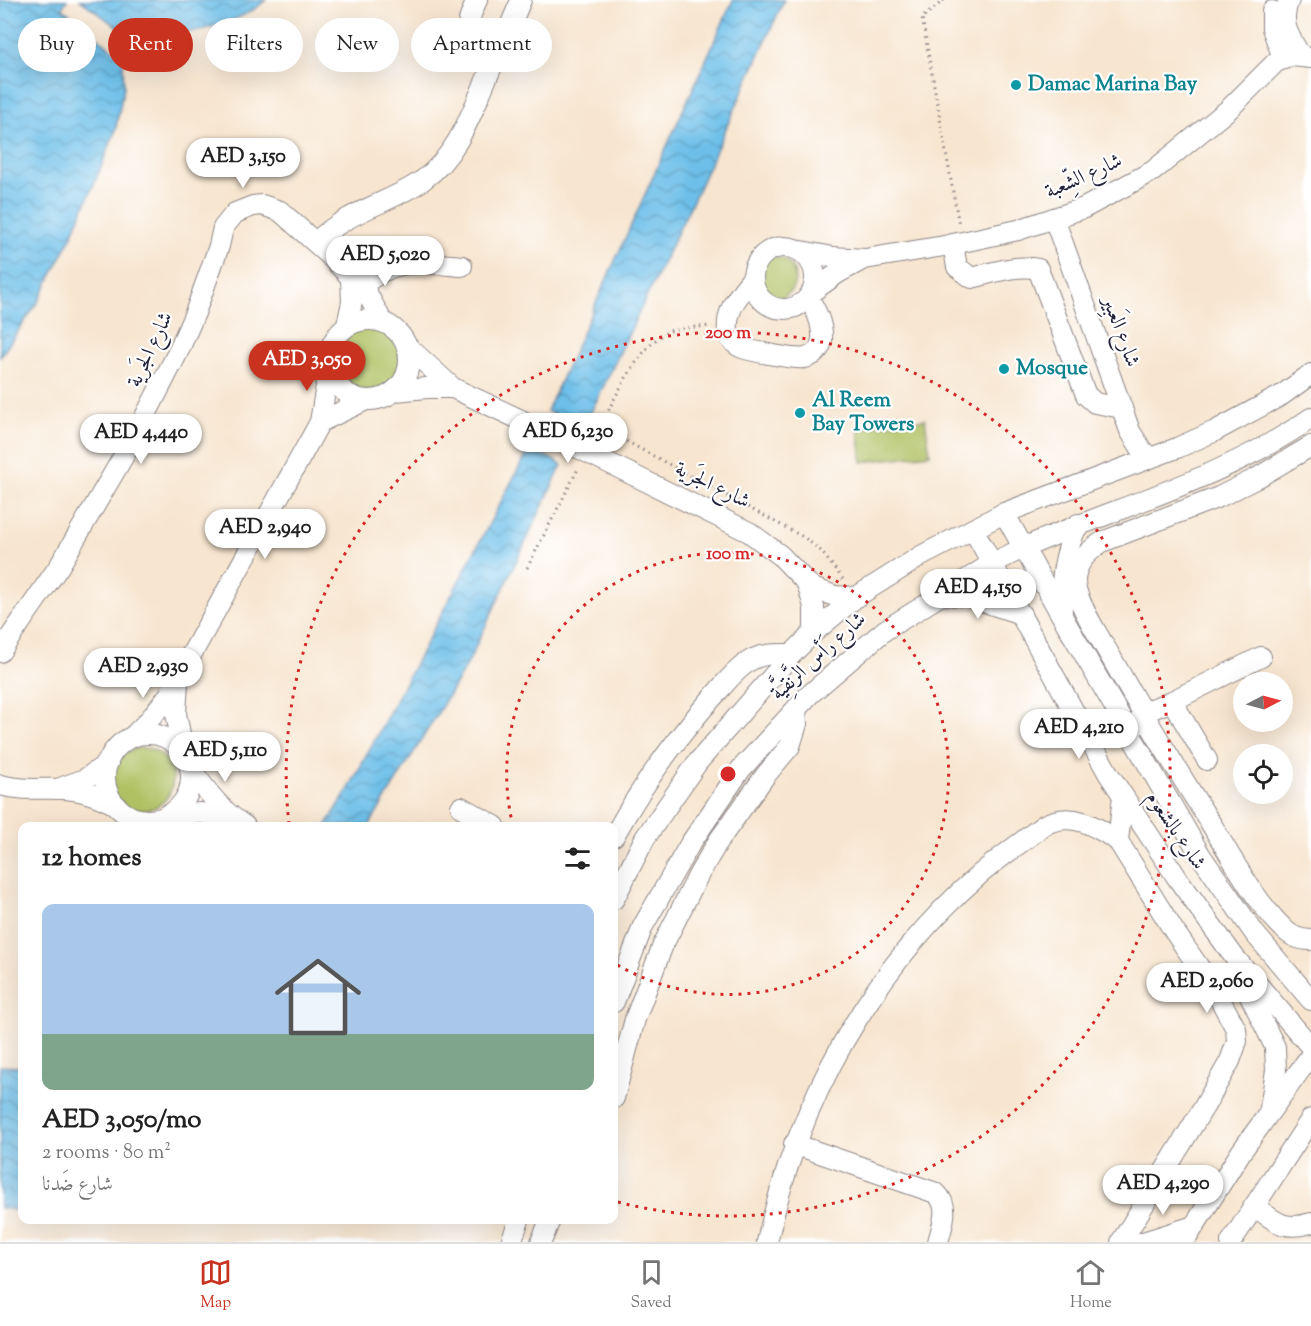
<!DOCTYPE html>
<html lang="en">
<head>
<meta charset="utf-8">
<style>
  :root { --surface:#fff; --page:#f6f6f6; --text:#222; --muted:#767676; --line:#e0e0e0; --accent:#c8321e }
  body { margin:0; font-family:"Sorts Mill Goudy",Amiri,serif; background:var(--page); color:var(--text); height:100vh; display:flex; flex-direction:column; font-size:22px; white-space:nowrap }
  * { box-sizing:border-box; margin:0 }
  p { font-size:20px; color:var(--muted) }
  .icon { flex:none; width:33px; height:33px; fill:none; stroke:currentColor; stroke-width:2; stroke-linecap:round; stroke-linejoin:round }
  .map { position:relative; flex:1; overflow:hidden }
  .details { position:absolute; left:18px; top:822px; width:600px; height:402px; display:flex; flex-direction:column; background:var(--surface); border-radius:12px; box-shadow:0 6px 24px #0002 }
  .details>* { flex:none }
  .hud { position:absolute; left:18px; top:18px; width:600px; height:54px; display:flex; gap:12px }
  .needle { width:39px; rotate:84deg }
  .tools { position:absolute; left:1233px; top:672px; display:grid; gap:12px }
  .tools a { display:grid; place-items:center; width:60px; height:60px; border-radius:50%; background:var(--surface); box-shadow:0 6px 24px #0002; font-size:30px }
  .price { position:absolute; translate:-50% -51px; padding:0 14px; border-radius:21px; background:#fff; color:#222; font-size:20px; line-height:39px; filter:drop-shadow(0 2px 3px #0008) }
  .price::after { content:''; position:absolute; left:50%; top:36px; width:18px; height:14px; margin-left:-9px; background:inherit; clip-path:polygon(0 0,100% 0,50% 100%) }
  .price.current { background:var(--accent); color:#fff }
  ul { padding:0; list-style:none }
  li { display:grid; align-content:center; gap:12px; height:318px; padding:0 24px }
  li span { display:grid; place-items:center; height:186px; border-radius:12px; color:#555 }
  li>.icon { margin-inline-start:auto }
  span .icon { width:108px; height:108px; fill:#fffc; stroke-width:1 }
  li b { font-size:26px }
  h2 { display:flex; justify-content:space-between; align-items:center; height:72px; padding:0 24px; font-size:26px }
  .chip { padding:0 21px; border-radius:27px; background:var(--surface); box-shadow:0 6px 24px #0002; font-size:21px; line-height:54px }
  .chip.current { background:var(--accent); color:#fff }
  .menu { display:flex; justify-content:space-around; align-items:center; height:84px; border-top:2px solid var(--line); background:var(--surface); font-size:16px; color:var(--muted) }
  .menu a { display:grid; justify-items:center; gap:3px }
  .menu .current { color:var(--accent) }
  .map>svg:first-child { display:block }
  .green { fill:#b0c164; stroke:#697250; stroke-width:1.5 }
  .water { fill:url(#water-waves); stroke:#487092; stroke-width:1.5 }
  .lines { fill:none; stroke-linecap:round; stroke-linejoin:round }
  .minor-casing { stroke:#8c8485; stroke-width:22 }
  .path { stroke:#8c8485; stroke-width:3; stroke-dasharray:1.5 4.5; stroke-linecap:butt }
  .minor { stroke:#fff; stroke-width:20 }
  .minor-bridge-casing { stroke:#8c8485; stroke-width:22; stroke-linecap:butt }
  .minor-bridge { stroke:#fff; stroke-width:20 }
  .ring { fill:none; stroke:#d62828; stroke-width:3; stroke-dasharray:3 6 }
  .culture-dot { fill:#0f9aa8; stroke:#fff; stroke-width:2 }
  .labels { text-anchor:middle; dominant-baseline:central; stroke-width:4.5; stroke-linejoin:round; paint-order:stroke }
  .culture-label { font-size:21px; font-weight:bold; fill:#0d838f; stroke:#fff; text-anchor:start }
  .street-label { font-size:21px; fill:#22223b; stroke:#fff }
  .centre { fill:#d62828; stroke:#fff; stroke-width:3 }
  .ring-label { font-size:18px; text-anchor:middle; font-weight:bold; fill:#d62828; stroke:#fff; stroke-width:4.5; stroke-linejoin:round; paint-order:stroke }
</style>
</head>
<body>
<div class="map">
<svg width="1311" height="1242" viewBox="0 0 1311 1242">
  <defs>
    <pattern id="water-waves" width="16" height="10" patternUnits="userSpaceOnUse" patternTransform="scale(1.5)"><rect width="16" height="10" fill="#6dbfe9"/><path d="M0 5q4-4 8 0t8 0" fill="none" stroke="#599bbe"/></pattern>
  </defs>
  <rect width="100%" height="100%" fill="#fff"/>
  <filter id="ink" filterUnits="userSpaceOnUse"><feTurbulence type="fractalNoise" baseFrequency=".0167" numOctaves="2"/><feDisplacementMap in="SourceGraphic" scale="12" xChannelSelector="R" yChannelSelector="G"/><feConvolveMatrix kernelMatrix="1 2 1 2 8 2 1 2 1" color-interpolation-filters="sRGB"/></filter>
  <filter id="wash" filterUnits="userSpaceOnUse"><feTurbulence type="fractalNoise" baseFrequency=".008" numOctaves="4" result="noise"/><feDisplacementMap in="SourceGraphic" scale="24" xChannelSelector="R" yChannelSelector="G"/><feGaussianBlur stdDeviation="1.35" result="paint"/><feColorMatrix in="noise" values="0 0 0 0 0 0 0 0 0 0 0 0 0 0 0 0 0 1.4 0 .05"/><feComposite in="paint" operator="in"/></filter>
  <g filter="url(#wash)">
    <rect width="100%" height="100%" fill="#f7e5cf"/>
    <g class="green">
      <circle cx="774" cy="278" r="21"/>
      <circle cx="369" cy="359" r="31"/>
      <polygon points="925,419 930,454 862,462 858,428"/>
      <circle cx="142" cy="779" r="31"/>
    </g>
    <g class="water">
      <polygon points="0,0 67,0 62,8 123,58 124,87 115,132 97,177 70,240 38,302 0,357"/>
      <path d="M 80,0 L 266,0 C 235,28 167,42 126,31 C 116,28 91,7 80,0 Z"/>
      <polygon points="733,0 784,0 699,188 582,431 547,411"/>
      <polygon points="530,447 562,465 467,665 369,826 326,826 347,792"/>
      <polygon points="0,1066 22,1067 22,1211 0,1208"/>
    </g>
  </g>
  <g filter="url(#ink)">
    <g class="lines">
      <defs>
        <g id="minor">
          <path d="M 477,0 C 462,34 463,38 498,53"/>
          <path d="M 1289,0 C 1279,22 1289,37 1301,56"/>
          <polyline points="1272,11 1272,28 1283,58"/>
          <polyline points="1054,218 1130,431 1142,450 1150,458"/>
          <path d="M 316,242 C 350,209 387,205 423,180 C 457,155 470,117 486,80 C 498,53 510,27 521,0"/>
          <path d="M 953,244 L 957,267 L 972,278 C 992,273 1017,264 1038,269 L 1086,395 L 1095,403 L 1122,408"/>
          <circle cx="784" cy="278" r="31"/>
          <polyline points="801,251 833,257 865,259 944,246 1018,230 1084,208 1153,171 1229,109 1276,62 1292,56 1311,58"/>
          <path d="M 753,277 C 738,296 723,312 729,337 C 732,341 735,345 740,347 C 749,351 796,360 805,358 C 834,351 820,314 808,298"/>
          <path d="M 361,288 C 391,256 423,263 462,266"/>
          <polyline points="813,291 838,273 862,260"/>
          <circle cx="369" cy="360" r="40"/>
          <polyline points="347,325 352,302 351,279"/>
          <polyline points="407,346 453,388 521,420"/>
          <polyline points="395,391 427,388 453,388"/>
          <polyline points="320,422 366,400"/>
          <path d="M 1311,446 L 1255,479 L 1219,497 L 1102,542 C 1088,551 1075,563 1075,581 C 1075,601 1102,641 1112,659 C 1144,716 1178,772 1213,827 C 1234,862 1254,899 1283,928 C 1291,937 1300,940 1311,940"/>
          <polyline points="631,474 749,532 780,555 807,583 815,589 835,596 856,597"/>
          <polyline points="1004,513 1063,618 1201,856 1255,934 1311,1000"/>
          <polyline points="973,529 1108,773 1178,879 1235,958 1311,1047"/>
          <polyline points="807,583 814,607 814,632"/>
          <polyline points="940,595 966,596 1021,614"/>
          <path d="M 1062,615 C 1061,578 1062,558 1078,524"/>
          <polyline points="0,652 60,565 133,440 177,354 195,313 219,246 223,228 235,213 253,206 262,205 280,211 328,254 368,295 382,321"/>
          <polyline points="178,682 176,714 184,753"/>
          <polyline points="1172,701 1207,760"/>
          <polyline points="1139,724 1142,713 1172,701 1261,657"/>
          <circle cx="148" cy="777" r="43"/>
          <polyline points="132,737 150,719 169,695 320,422 329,367"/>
          <path d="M 190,768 C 206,790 222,812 245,826"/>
          <path d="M 0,785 C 23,791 39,788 61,789 C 81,789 99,796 116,805"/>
          <polyline points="60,788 85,779 108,763"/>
          <polyline points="461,807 495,826"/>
          <polyline points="168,814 201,813 234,820"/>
          <path d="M 614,836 C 641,787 674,741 712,698 C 723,686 734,671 748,662 C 761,653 777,654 792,654"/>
          <polyline points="614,899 645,838 697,763 792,654 814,632 856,597 921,556 1004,513 1177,448 1215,431 1282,395 1311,374"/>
          <polyline points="1240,975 1275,1047 1276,1070 1270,1108"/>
          <path d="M 614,1002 L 643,926 L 690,844 L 741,769 L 809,695 L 885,630 L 993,563 L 1023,548 C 1117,507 1227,477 1311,418"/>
          <polyline points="614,1098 635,1019 663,945 699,874 719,840 765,776 790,746 797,724 796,709"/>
          <path d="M 794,1144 L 936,1193 C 951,1207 942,1225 938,1242"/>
          <path d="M 1254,1206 C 1276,1222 1283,1231 1311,1223"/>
          <polyline points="511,1242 519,1220"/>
          <polyline points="541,1242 550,1220"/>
          <path d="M 767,1242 C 798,1102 870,970 979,875 C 1000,857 1022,842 1044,825 C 1072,811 1094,825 1118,841"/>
          <polyline points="1121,1242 1204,1107 1230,1061 1237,1041 1236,1029 1216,992 1174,931 1118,841 1123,796"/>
          <polyline points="1143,1242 1194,1226"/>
          <polyline points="1184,1242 1241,1152 1311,1055"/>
          <polyline points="1231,1242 1311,1119"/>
        </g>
      </defs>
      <use href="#minor" class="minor-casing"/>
      <g class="path">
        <polyline points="944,0 922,18 959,225"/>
        <polyline points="600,427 805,538 821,551 843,579"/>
        <path d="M 595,437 C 610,408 640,339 673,330 C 685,327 699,327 711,326"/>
        <polyline points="527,568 579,467"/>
      </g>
      <use href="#minor" class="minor"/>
      <defs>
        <polyline id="minor-bridge" points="521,420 631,474"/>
      </defs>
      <use href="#minor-bridge" class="minor-bridge-casing"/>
      <use href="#minor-bridge" class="minor-bridge"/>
    </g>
  </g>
  <g class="ring">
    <path d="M513 826A221 221 0 1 1 614 963"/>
    <path d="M289 824A442 442 0 1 1 614 1201"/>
  </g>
  <g class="culture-dot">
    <circle cx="1016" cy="85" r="6"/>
    <circle cx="1004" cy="369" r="6"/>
    <circle cx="800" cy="413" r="6"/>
  </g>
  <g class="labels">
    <g class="culture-label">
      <text x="1028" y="85">Damac Marina Bay</text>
      <text x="1016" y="369">Mosque</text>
      <text x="812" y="401">Al Reem<tspan x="812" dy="24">Bay Towers</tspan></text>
    </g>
    <g class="street-label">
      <text transform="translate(1084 177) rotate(-24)">شارع الشِّعبة</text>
      <text transform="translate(1120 332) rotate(70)">شارع العَبِير</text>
      <text transform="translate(151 350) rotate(-65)">شارع الجَرية</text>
      <text transform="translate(712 486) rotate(26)">شارع الجَرية</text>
      <text transform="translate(819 657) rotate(-42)">شارع رَأس الرَّنقِيَّة</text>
      <text transform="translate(1175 831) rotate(56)">شارع بالشعوم</text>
    </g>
  </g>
  <circle cx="728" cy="774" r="9" class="centre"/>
  <g class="ring-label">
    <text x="728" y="338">200 m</text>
    <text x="728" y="559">100 m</text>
  </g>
</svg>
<div class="tools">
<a><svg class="needle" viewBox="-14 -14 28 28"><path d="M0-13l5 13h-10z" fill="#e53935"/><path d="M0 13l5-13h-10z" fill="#767676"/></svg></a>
<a><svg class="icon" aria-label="locate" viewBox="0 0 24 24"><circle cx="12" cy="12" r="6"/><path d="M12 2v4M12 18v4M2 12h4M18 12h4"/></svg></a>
</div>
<b class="price" style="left:243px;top:189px">AED 3,150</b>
<b class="price" style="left:385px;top:287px">AED 5,020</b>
<b class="price current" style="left:307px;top:392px">AED 3,050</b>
<b class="price" style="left:568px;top:464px">AED 6,230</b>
<b class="price" style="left:141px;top:465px">AED 4,440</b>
<b class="price" style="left:265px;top:560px">AED 2,940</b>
<b class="price" style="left:978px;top:620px">AED 4,150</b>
<b class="price" style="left:143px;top:699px">AED 2,930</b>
<b class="price" style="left:1079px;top:760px">AED 4,210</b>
<b class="price" style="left:225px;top:783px">AED 5,110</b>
<b class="price" style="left:1207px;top:1014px">AED 2,060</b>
<b class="price" style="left:1163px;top:1216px">AED 4,290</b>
<div class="hud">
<a class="chip">Buy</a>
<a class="chip current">Rent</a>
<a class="chip">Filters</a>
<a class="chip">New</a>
<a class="chip">Apartment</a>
</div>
<section class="details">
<h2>12 homes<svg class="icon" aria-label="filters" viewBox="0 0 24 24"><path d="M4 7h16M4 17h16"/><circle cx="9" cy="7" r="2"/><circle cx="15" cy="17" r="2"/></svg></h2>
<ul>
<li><span style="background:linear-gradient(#a9c7e8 70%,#7fa58c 0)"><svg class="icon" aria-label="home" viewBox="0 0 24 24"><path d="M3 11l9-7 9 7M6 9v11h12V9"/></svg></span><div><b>AED 3,050/mo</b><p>2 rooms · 80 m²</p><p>شارع ضَدنا</p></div></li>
</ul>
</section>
</div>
<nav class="menu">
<a class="current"><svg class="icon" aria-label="map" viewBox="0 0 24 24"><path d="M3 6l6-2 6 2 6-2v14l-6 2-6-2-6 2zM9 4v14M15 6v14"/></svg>Map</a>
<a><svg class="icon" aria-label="saved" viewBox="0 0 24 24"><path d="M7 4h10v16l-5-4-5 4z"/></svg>Saved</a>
<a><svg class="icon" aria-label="home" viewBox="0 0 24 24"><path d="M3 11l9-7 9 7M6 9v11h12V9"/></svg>Home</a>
</nav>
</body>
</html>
